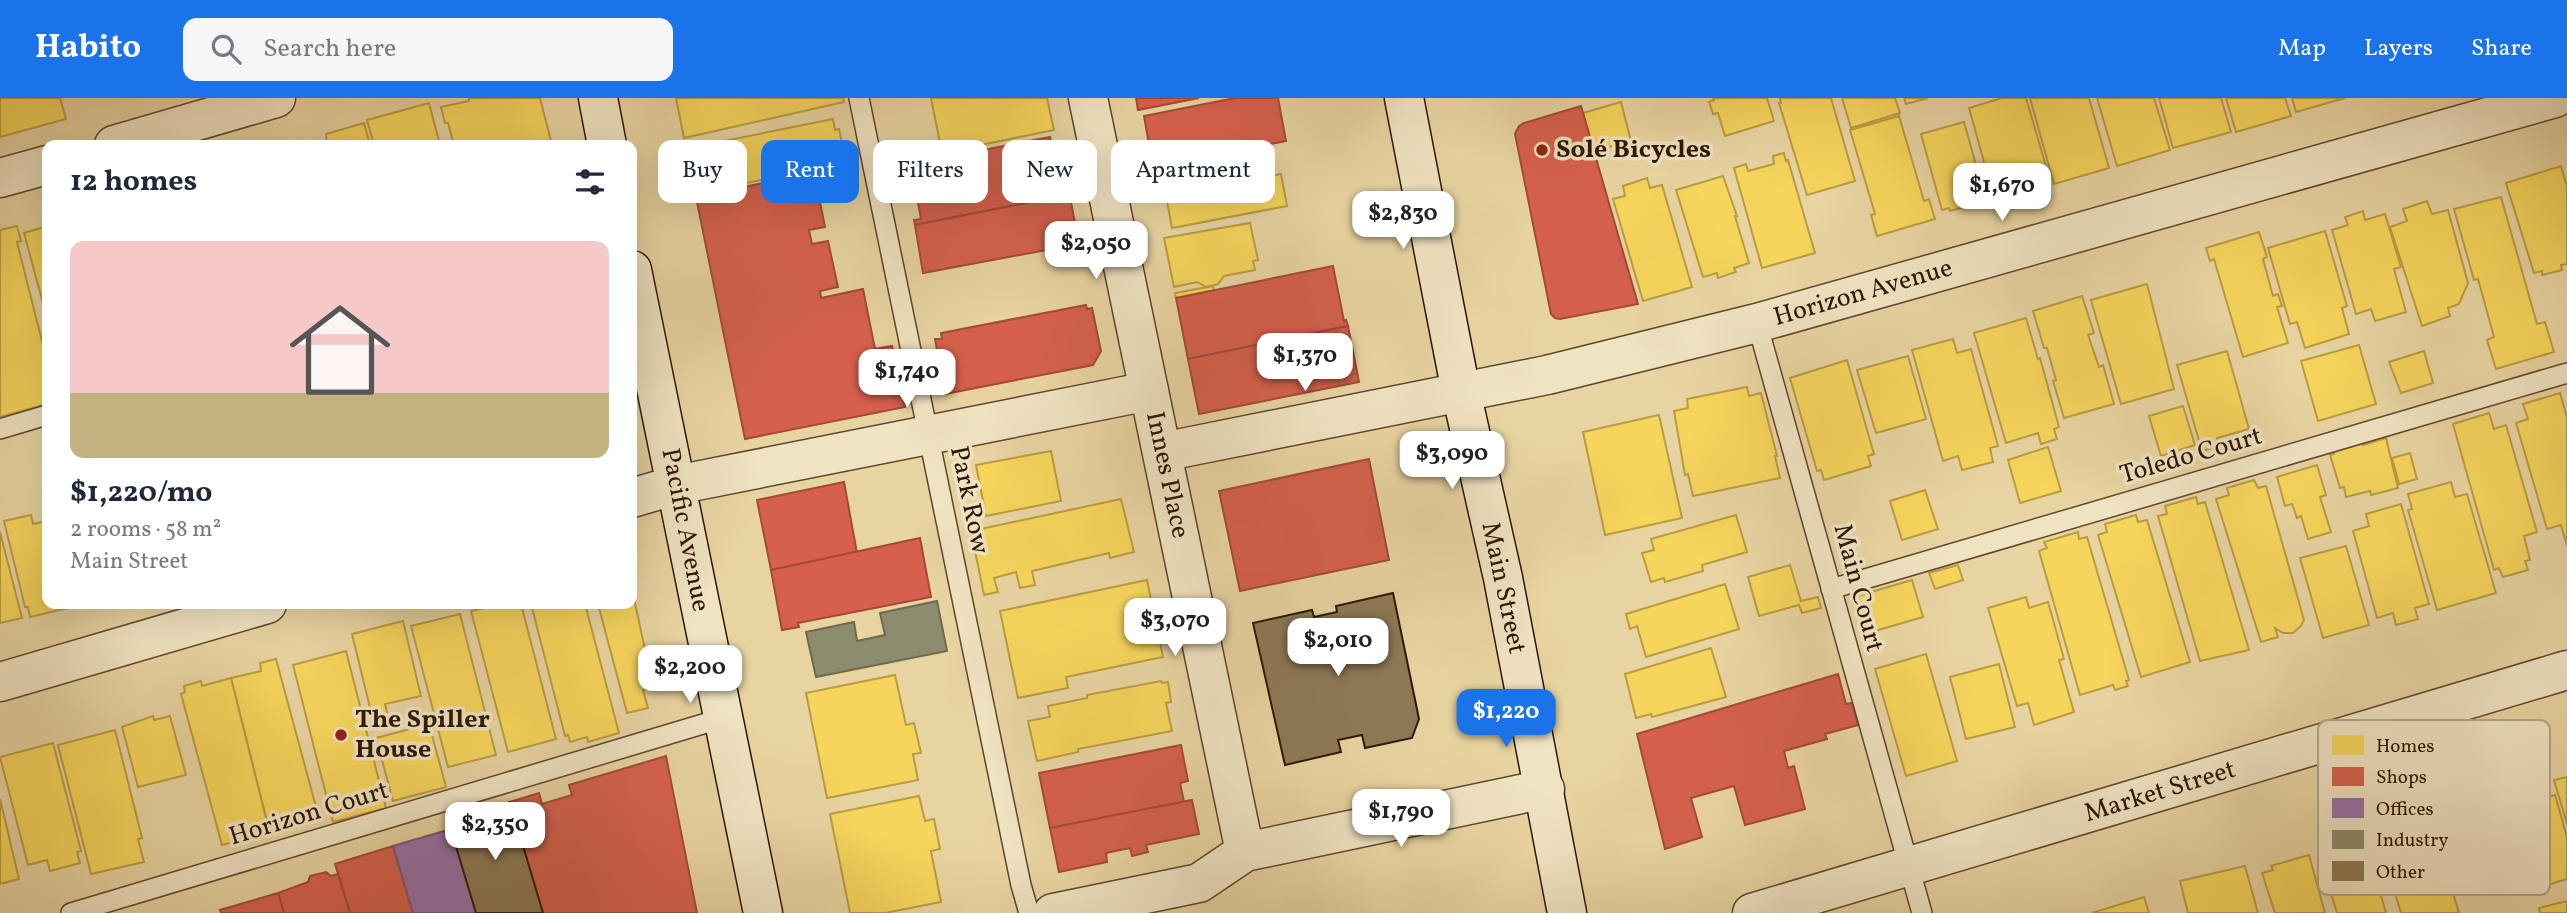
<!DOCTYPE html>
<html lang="en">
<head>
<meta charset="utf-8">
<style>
  :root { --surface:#fff; --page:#f6f6f7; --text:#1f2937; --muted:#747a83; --accent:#1a73e8 }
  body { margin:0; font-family:Vollkorn,serif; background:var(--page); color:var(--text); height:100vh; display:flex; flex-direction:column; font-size:26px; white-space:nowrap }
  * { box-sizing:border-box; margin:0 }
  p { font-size:23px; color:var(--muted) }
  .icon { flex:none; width:38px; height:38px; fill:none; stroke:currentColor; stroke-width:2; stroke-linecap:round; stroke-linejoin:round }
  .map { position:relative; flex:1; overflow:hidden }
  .details { position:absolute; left:42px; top:42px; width:595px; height:469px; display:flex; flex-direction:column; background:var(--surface); border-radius:14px; box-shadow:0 7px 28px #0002 }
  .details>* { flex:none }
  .banner { position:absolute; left:658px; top:42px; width:665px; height:63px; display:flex; gap:14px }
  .price { position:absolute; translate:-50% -60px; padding:0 16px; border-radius:14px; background:#fff; color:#222; font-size:23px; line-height:46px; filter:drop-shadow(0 2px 4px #0008) }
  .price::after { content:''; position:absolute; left:50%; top:42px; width:21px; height:16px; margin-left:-10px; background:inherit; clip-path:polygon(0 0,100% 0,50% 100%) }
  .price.on { background:var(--accent); color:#fff }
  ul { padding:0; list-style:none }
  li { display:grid; align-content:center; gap:14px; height:371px; padding:0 28px }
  li span { display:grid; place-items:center; height:217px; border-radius:14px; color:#555 }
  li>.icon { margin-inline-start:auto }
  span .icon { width:126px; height:126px; fill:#fffc; stroke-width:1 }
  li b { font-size:30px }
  h2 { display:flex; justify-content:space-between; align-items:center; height:84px; padding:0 28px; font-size:30px }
  .tag { padding:0 24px; border-radius:14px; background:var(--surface); box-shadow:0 7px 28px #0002; font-size:24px; line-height:63px }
  .tag.on { background:var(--accent); color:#fff }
  header { display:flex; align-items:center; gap:42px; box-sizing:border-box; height:98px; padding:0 35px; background:var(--accent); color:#fff }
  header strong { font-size:33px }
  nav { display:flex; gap:38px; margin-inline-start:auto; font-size:24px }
  .search { width:490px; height:63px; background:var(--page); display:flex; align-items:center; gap:18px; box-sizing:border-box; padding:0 24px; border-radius:14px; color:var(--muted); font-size:26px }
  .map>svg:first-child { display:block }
  .homes { fill:#f6d55c; stroke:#ba9c42; stroke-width:2 }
  .shops { fill:#d6604d; stroke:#a34a37; stroke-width:2 }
  .offices { fill:#9970ab; stroke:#795579; stroke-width:2 }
  .industry { fill:#8c8c6e; stroke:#70694e; stroke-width:2 }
  .building { fill:#8e7956; stroke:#2d1605; stroke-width:2 }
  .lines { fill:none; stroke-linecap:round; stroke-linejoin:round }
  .lane-casing { stroke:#5c462c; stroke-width:22 }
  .street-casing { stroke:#5c462c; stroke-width:41 }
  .secondary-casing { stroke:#2d1605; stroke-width:41 }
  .lane { stroke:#f0e3c2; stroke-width:19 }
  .street { stroke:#f0e3c2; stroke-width:38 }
  .secondary { stroke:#f0e3c2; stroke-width:38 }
  .poi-dot { fill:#8f2418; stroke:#f0e3c2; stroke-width:2.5 }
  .labels { text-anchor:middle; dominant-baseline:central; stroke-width:7; stroke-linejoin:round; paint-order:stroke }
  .poi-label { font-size:26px; font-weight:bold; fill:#2d1605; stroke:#f0e3c2; text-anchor:start }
  .street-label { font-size:26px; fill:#2d1605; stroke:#f0e3c2 }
  .key { fill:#f0e3c2; stroke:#b6a689; stroke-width:2 }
  .key-label { font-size:19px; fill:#2d1605 }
</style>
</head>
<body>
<header>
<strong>Habito</strong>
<div class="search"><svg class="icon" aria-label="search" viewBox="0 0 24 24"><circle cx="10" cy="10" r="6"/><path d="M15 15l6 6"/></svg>Search here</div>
<nav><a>Map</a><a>Layers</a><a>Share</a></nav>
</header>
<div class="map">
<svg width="2567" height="815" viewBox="0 0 2567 815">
  <rect width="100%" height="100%" fill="#e8d4a1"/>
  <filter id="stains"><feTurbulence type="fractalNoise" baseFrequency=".00286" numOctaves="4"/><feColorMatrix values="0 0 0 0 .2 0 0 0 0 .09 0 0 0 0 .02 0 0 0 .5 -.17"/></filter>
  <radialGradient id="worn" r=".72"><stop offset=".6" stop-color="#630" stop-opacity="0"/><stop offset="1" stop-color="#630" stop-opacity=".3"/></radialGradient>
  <g class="homes">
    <polygon points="0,0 60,0 66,21 0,39"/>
    <polygon points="469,0 540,0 552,47 454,47 448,25 445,25 441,9 469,3"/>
    <polygon points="676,0 843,0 844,4 684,40"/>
    <polygon points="931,0 1047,0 1054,32 942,55"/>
    <polygon points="1713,0 1767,0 1774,23 1725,38 1718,15 1713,16 1709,4 1714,2"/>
    <polygon points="1780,0 1831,0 1855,83 1807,97 1779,5 1781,5"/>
    <polygon points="1842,0 1895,0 1900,15 1851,30"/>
    <polygon points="1904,0 1928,0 1906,6"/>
    <polygon points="2002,0 2026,0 2048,75 2044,76 2047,83 2035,87 2036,90 2013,97 2012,93 2000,97 1998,91 1992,93 1969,10"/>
    <polygon points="2030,0 2089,0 2109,70 2054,86"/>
    <polygon points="2097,0 2154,0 2170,52 2117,68"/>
    <polygon points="2159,0 2221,0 2231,34 2173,50"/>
    <polygon points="2226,0 2285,0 2291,18 2236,34"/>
    <polygon points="2292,0 2345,0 2296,14"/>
    <polygon points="1621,4 1631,43 1594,53 1583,15"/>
    <polygon points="429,5 440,47 374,47 367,22"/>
    <polygon points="1899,18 1924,103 1929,101 1935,121 1877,138 1871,117 1875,116 1850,32"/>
    <polygon points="833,21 835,32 839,31 846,64 723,90 714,45"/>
    <polygon points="1964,24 1986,103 1950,113 1949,110 1942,112 1921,36"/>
    <polygon points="364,25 370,47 327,47 326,36"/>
    <polygon points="1784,55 1786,63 1788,62 1815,155 1762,170 1734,70 1746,66 1748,73 1774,66 1773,58"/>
    <polygon points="1253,59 1257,81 1281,76 1287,108 1172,130 1162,77"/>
    <polygon points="2561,68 2567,88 2567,166 2561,167 2562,172 2542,177 2542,173 2534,175 2506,85"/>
    <polygon points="1723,78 1737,118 1735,118 1749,165 1734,170 1736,174 1718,180 1717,175 1703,179 1676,92"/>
    <polygon points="1647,80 1650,90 1662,87 1692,189 1643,203 1613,101 1625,98 1623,88"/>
    <polygon points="2501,99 2537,226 2545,224 2554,254 2496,271 2487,242 2494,239 2478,181 2474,182 2454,111"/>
    <polygon points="2427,103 2432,116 2448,112 2468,185 2459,206 2448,210 2450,218 2422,228 2390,129 2407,123 2403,111"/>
    <polygon points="2363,113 2365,122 2385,116 2401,169 2394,171 2406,214 2375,223 2371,211 2356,216 2332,132 2348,127 2345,119"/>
    <polygon points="1250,125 1258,162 1253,163 1255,172 1224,178 1218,186 1206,189 1197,184 1174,189 1164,140"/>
    <polygon points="17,128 21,143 17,144 47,263 47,306 0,319 0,132"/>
    <polygon points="47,128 47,220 24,135"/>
    <polygon points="2325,133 2347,208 2342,210 2349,236 2305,250 2297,224 2290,226 2268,150"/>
    <polygon points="2259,134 2267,159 2263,161 2273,198 2278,196 2282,208 2277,209 2288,245 2243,259 2214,161 2210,163 2206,150"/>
    <polygon points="2147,186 2174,291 2121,306 2091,202"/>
    <polygon points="1213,188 1214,192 1176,200 1175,195"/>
    <polygon points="2082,198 2094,235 2088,237 2099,269 2103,267 2114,306 2064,320 2053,283 2056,282 2047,250 2044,250 2033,213"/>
    <polygon points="2026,220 2038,261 2040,260 2059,329 2054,331 2057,341 2041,346 2038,335 2006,345 1974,235"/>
    <polygon points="1953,241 1957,255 1971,251 1998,348 1990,350 1993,364 1962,372 1958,358 1943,363 1912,252"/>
    <polygon points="2359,247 2376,306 2318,323 2301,263"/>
    <polygon points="2227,253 2249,331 2217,340 2219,348 2202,353 2177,267"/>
    <polygon points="2424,253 2433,285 2401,295 2389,264"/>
    <polygon points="1908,258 1926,321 1876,335 1857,272"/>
    <polygon points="1847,262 1874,356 1868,358 1871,368 1824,382 1821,372 1817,373 1790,280"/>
    <polygon points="1747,289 1749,298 1761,295 1777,358 1775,358 1780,380 1693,398 1688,376 1685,377 1674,313 1688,310 1687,301"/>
    <polygon points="2560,295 2567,319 2567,448 2561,427 2547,431 2516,325 2528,321 2523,306"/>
    <polygon points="2183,308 2195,347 2161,358 2149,318"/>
    <polygon points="2489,315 2494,331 2506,327 2537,434 2524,438 2530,462 2525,463 2528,472 2503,479 2499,470 2494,472 2453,326"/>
    <polygon points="1659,317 1682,420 1605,437 1583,334"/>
    <polygon points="2386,340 2398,390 2371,397 2370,393 2346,399 2344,389 2340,390 2330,357 2334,356 2332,350 2360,342 2363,347"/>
    <polygon points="2048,349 2061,393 2020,405 2008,362"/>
    <polygon points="1051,353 1061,403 986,418 976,367"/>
    <polygon points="2410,355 2417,381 2399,386 2392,360"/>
    <polygon points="2317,367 2326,397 2320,399 2331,434 2308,441 2301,418 2297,420 2292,406 2285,408 2277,379"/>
    <polygon points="2254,382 2258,390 2266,388 2304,522 2301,528 2293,535 2283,535 2275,530 2278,539 2261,544 2216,401 2229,397 2227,390"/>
    <polygon points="2451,384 2455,399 2467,396 2496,495 2437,512 2408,412 2412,411 2408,396"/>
    <polygon points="1925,392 1938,431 1902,442 1890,403"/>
    <polygon points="2196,399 2198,406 2205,404 2249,552 2200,563 2158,418 2167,416 2165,408"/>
    <polygon points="1121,401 1134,454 1110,460 1109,455 1032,473 1035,487 1020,490 1016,474 994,480 998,494 984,497 971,433"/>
    <polygon points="2401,406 2429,506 2415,510 2418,521 2396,527 2393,515 2377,520 2353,433 2369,428 2366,416"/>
    <polygon points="31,417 33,426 47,423 47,506 67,506 68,510 30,519 28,509 25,509 4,423"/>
    <polygon points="1736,417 1747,454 1702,467 1703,473 1665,484 1664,480 1651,484 1642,455 1654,452 1651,441"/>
    <polygon points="2136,417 2138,424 2147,422 2190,564 2141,579 2098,437 2107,434 2105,426"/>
    <polygon points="0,434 22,520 0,525"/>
    <polygon points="2078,434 2079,441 2087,439 2129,582 2126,583 2128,588 2115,592 2113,587 2080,597 2039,453 2047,450 2044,444"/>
    <polygon points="2346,448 2369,527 2323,540 2300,460"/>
    <polygon points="1790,467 1801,503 1818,499 1821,510 1802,515 1799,507 1759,518 1748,479"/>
    <polygon points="1958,467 1963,482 1935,491 1929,475"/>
    <polygon points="1147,482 1163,559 1066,579 1068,590 1018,600 1000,513"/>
    <polygon points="1912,482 1923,519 1875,533 1876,537 1868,539 1868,535 1865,535 1854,499"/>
    <polygon points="1725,486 1739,531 1646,559 1637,528 1630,531 1626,516"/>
    <polygon points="632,491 653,589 643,592 648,610 627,615 598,506 632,506"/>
    <polygon points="2026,499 2029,510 2048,504 2064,561 2059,562 2074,614 2034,627 2028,605 2017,608 1988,510"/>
    <polygon points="500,506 521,506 556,641 508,654 471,513"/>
    <polygon points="531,506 585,506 619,635 588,644 587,639 570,644 568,637 565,638"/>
    <polygon points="460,516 496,657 448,669 411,528"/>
    <polygon points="403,523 421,598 385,606 389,622 374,626 352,536"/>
    <polygon points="1711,550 1726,599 1652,619 1651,616 1636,620 1625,576"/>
    <polygon points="346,553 386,710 333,724 293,567"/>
    <polygon points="1926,556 1957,663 1906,678 1875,571"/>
    <polygon points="276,561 319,720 301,725 300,719 268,728 231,580 261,573 260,565"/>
    <polygon points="1999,566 2015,629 1966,641 1950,579"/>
    <polygon points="895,577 906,627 914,625 921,655 913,656 918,682 827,700 806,595"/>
    <polygon points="231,580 268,728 237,737 238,743 222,747 181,596 185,594 184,588 201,583 202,588"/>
    <polygon points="1161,583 1162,585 1168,584 1171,604 1166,605 1172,633 1078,651 1078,654 1037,663 1028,623 1050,619 1048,608 1087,600 1087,597"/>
    <polygon points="153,618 154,622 170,618 186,677 138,689 122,629"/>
    <polygon points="429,626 446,689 393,703 376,640"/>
    <polygon points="115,632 142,740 138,741 144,764 91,776 58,647"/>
    <polygon points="53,645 81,753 77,754 80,765 50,773 47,762 28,767 0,659"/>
    <polygon points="2567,679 2567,726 2554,682"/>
    <polygon points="2534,688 2538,702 2555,697 2567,739 2567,781 2522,795 2497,713 2501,713 2497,699"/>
    <polygon points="919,698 925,723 934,721 940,751 931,753 941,804 885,815 850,815 830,716"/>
    <polygon points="0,701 19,781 0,786"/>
    <polygon points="2429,715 2459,815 2401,815 2376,731"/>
    <polygon points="2367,749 2386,815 2337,815 2321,762"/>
    <polygon points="2309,757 2325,815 2275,815 2262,775 2273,772 2271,768"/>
    <polygon points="2245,768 2258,815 2188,815 2180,783"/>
    <polygon points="2144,799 2149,815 2092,815"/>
    <polygon points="2567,803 2567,815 2540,815 2539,810"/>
  </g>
  <g class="shops">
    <polygon points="1136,0 1199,0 1138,12"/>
    <polygon points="1235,0 1278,0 1286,43 1153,69 1144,18"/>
    <polygon points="1581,8 1638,206 1560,221 1555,220 1551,216 1515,36 1519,28 1524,25"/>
    <polygon points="1050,39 1061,98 915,127 914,122 921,121 914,82 930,79 926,63"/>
    <polygon points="797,78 799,88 816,84 825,129 809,132 812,146 828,143 838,189 820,193 821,200 863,191 875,251 892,248 905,309 745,341 696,99"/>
    <polygon points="1061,98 1061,101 1070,99 1079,146 923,175 915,127"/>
    <polygon points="1333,168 1344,223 1346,222 1348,228 1188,261 1176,200"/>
    <polygon points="1086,207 1087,211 1092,210 1101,253 1093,267 945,296 935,241 942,241 941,235"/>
    <polygon points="1348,228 1359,284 1199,316 1188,261"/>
    <polygon points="1369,361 1389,462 1240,493 1219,393"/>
    <polygon points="844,384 857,455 771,472 757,402"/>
    <polygon points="920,440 931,499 798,525 799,529 782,532 771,472"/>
    <polygon points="1838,576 1846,606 1852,605 1858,627 1825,636 1827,641 1784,653 1788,670 1794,668 1805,711 1745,727 1734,688 1691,700 1702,739 1665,751 1637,636"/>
    <polygon points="1181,647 1188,683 1180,685 1184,704 1050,730 1039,675"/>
    <polygon points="666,658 697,815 543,815 510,704 539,695 542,706 572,697 569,687"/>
    <polygon points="1192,702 1199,736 1146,747 1148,754 1132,758 1130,750 1106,755 1107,764 1059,774 1050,730"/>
    <polygon points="393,748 413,815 350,815 335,766"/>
    <polygon points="326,774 331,778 338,776 350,815 284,815 278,795 308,784 310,778"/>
    <polygon points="278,795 284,815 221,815 220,812"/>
  </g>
  <polygon class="offices" points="451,731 476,815 413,815 393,748"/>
  <polygon class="industry" points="937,503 947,553 816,579 806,534 854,524 857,543 885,537 880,515"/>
  <g class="building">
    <polygon points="1393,495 1419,621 1412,640 1365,650 1362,637 1338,642 1341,654 1285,667 1253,525 1312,512 1314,519 1337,514 1336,508"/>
    <polygon points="510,704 543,815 476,815 448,722"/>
  </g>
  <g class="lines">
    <defs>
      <g id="lane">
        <polyline points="859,0 1021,787 1029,815"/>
        <polyline points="1757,225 1922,815"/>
        <polyline points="0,331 47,317"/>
        <polyline points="1831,491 2567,275"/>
        <polyline points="71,815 723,620"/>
      </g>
      <g id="street">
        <polyline points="1088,0 1245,754"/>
        <polyline points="114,47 276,0"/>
        <polyline points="0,80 47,67"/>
        <polyline points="1162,354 1547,277 1757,225 2555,0"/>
        <polyline points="632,400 676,387 1149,293"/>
        <polyline points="0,584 267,506"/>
        <polyline points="1053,815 1199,785 1245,754 1545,691"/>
        <polyline points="1752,815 2567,572"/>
      </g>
      <g id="secondary">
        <polyline points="598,0 607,47"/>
        <polyline points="1404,0 1461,294 1503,480 1567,815"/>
        <polyline points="632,172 763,815"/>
      </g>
    </defs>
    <use href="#lane" class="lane-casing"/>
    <use href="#street" class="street-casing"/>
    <use href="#secondary" class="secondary-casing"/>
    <use href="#lane" class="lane"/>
    <use href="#street" class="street"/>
    <use href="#secondary" class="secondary"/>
  </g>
  <g class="poi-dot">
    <circle cx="1542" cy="52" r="7"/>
    <circle cx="341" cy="637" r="7"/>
  </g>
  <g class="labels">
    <g class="poi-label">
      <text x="1556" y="52">Solé Bicycles</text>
      <text x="355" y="622">The Spiller<tspan x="355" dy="30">House</tspan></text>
    </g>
    <g class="street-label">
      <text transform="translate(1863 195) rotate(-16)">Horizon Avenue</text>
      <text transform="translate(2191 358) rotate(-16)">Toledo Court</text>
      <text transform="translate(1167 377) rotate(78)">Innes Place</text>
      <text transform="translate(969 402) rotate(78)">Park Row</text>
      <text transform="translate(685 432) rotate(79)">Pacific Avenue</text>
      <text transform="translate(1503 490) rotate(78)">Main Street</text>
      <text transform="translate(1858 490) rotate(75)">Main Court</text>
      <text transform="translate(2160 694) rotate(-17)">Market Street</text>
      <text transform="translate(309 716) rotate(-17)">Horizon Court</text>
    </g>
  </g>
  <rect x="2318" y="622" width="232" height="175" rx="10" class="key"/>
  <rect x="2332" y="637" width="32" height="20" fill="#f6d55c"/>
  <rect x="2332" y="669" width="32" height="19" fill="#d6604d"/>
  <rect x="2332" y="700" width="32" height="20" fill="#9970ab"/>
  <rect x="2332" y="732" width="32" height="19" fill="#8c8c6e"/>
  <rect x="2332" y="763" width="32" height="20" fill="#8e7956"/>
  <g class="key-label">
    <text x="2376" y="654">Homes</text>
    <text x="2376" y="685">Shops</text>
    <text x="2376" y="717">Offices</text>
    <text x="2376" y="748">Industry</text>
    <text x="2376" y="780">Other</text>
  </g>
  <rect width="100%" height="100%" filter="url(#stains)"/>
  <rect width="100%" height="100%" fill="url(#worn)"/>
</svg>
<b class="price" style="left:2002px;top:125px">$1,670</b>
<b class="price" style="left:1403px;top:153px">$2,830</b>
<b class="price" style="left:1096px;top:183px">$2,050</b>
<b class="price" style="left:1305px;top:295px">$1,370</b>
<b class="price" style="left:907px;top:311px">$1,740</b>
<b class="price" style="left:1452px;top:393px">$3,090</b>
<b class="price" style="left:1175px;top:560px">$3,070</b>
<b class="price" style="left:1338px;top:580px">$2,010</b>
<b class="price" style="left:690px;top:607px">$2,200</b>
<b class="price on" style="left:1506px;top:651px">$1,220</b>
<b class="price" style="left:1401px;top:751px">$1,790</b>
<b class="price" style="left:495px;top:764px">$2,350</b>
<div class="banner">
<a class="tag">Buy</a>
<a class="tag on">Rent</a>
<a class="tag">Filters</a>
<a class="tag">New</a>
<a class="tag">Apartment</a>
</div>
<section class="details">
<h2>12 homes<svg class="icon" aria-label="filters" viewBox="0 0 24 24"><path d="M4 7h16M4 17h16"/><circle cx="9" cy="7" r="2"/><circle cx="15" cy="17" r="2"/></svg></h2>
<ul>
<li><span style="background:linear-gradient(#f6c9c9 70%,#c2b280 0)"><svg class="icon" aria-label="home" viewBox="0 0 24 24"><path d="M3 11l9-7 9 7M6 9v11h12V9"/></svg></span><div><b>$1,220/mo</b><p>2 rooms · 58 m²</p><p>Main Street</p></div></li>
</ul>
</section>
</div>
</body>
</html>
